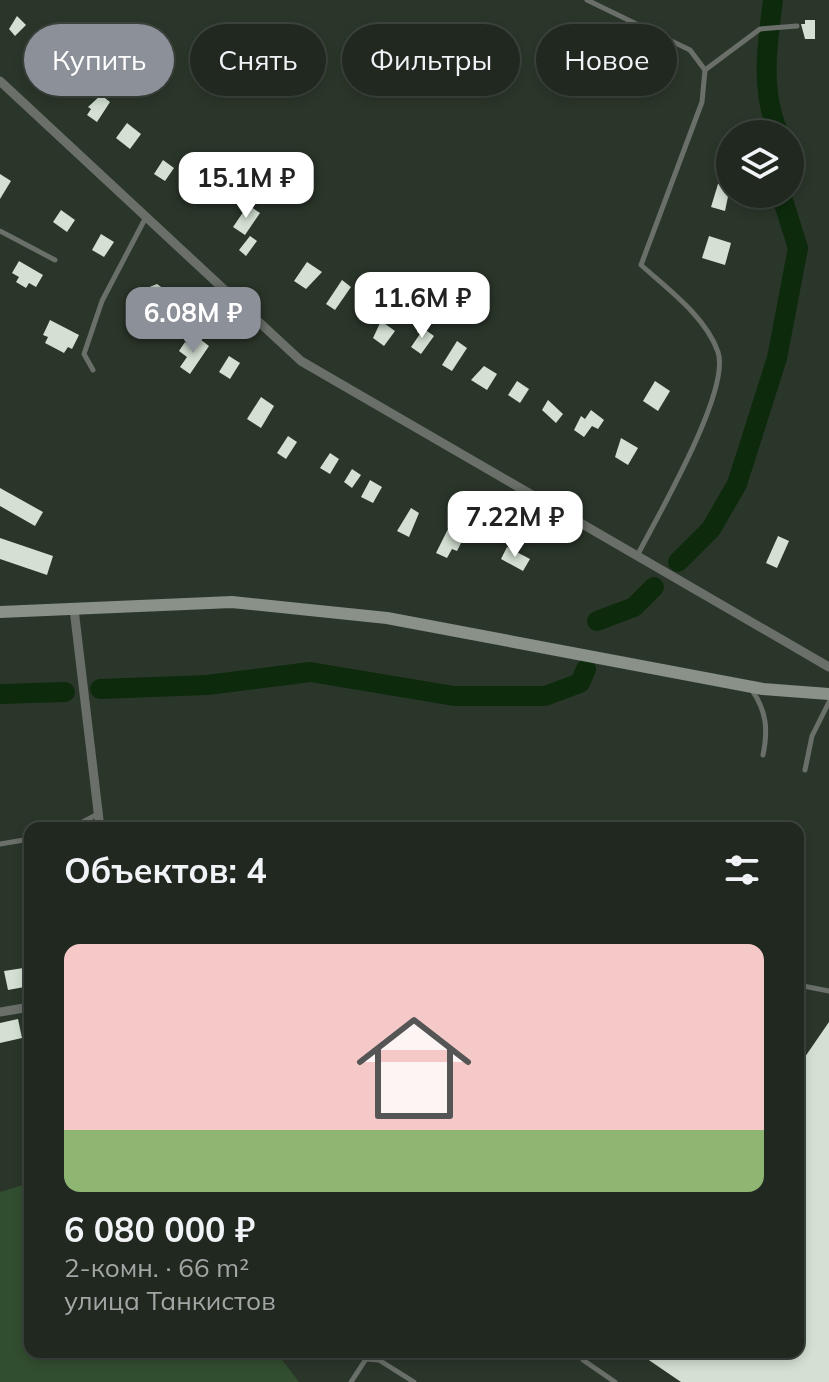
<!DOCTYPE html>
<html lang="ru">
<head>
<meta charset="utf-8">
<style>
  :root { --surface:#202820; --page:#2d342d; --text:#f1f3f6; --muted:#a2a6a5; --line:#3d443e; --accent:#8c9099 }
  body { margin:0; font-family:Mulish,sans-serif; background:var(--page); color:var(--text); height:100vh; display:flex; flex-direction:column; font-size:30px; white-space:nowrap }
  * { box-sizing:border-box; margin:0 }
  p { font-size:26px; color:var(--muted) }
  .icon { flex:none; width:44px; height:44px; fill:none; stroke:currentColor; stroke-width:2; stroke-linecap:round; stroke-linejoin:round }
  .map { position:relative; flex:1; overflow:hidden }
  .sheet { position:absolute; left:24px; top:822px; width:780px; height:536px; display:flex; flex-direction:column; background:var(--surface); border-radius:16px; box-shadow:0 4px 12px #0003,0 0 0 2px var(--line) }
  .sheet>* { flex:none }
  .banner { position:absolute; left:24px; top:24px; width:782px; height:72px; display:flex; gap:16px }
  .fabs { position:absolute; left:716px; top:120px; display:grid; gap:16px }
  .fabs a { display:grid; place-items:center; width:88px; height:88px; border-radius:50%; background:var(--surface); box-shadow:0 4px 12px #0003,0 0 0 2px var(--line); font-size:40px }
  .price { position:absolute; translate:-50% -68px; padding:0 18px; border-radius:16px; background:#fff; color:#222; font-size:26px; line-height:52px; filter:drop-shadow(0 2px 4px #0008) }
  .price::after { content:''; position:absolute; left:50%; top:48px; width:24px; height:18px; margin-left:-12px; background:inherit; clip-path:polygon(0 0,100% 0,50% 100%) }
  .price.on { background:var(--accent); color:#fff }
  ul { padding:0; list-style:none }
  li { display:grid; align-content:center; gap:16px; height:424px; padding:0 40px }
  li span { display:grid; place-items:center; height:248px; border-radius:16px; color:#555 }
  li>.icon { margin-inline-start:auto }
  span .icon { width:144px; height:144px; fill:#fffc; stroke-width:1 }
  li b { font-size:34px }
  h2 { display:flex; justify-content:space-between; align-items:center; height:96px; padding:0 40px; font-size:34px }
  .pill { padding:0 28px; border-radius:36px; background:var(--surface); box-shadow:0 4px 12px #0003,0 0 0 2px var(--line); font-size:28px; line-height:72px }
  .pill.on { background:var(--accent); color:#fff }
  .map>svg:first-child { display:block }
  .green { fill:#324e30 }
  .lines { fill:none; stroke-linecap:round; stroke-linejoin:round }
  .river { stroke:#0d2a0c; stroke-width:20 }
  .building { fill:#d3e0d2 }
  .lane { stroke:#6a6f69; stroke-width:5 }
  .street { stroke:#6a6f69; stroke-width:9 }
  .secondary { stroke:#899188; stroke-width:12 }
</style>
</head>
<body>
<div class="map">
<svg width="829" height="1382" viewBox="0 0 829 1382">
  <rect width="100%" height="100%" fill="#2b362a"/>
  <polygon class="green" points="30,1183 30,1352 276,1352 299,1382 0,1382 0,1192"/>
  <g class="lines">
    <g class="river">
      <path d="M 773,0 C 767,45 760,92 779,134"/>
      <polyline points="790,159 790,162"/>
      <polyline points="678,562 711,529 737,484 777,358 798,248 781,194"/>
      <polyline points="597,621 634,607 654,587"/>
      <polyline points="100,689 207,685 310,672 454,696 545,696 580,683 586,669"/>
      <polyline points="0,694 65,692"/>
    </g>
  </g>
  <g class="building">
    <polygon points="17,16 26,25 15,36 9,29"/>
    <polygon points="805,20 815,20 815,39 805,39 801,24 805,24"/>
    <polygon points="36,43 50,55 39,68 25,56"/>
    <polygon points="69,68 80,76 77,80 80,83 66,94 56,86"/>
    <polygon points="101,95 110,102 97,122 87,115 91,109 88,107"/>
    <polygon points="127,123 141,134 130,149 116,138"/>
    <polygon points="204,156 214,163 204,176 195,169"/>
    <polygon points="163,160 174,168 165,181 154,174"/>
    <polygon points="0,174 11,181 0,199"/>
    <polygon points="718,184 730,187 725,211 711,207"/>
    <polygon points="248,205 260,213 245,235 233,227"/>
    <polygon points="61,210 75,220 67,232 53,222"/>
    <polygon points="101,234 114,242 104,257 92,250"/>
    <polygon points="250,236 257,241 246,256 239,250"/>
    <polygon points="709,236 731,243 725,265 702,258"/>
    <polygon points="19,261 43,275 36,287 29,283 26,288 16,282 19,277 12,273"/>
    <polygon points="307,262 322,272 306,289 294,281"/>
    <polygon points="342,280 351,287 335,310 326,304"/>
    <polygon points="157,284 164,289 152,312 144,307 149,301 142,296 147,288"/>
    <polygon points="183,305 194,314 184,328 172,319"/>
    <polygon points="50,320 79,335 72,349 68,347 64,353 45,343 48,337 43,335"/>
    <polygon points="381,321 395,331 384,346 373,338"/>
    <polygon points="420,326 434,336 421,354 411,347 420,334 417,332"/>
    <polygon points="200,339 209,346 190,374 180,367 187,357 179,351 185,342 193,348"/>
    <polygon points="457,341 467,348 452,371 442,365"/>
    <polygon points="229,356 240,363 230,379 219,372"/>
    <polygon points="484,366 497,374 487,390 471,380"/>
    <polygon points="517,381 529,389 520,403 508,395"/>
    <polygon points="655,381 670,391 658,411 643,401"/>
    <polygon points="261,397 274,406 261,428 247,419"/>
    <polygon points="548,400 563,414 556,423 542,410"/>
    <polygon points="591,410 604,420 598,429 592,426 584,437 574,430 581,416 585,419"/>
    <polygon points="288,436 297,442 286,459 277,453"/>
    <polygon points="621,438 638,448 628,465 615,457"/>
    <polygon points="330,453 339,459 330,474 320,468"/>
    <polygon points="352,469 361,475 352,488 344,482"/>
    <polygon points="370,480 382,487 373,503 361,497"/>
    <polygon points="0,488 43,512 35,526 0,506"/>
    <polygon points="411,508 419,513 409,537 397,531"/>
    <polygon points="451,523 462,529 458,537 463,539 457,551 452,549 447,558 436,553"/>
    <polygon points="778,536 789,541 777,568 766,563"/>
    <polygon points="0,538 53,556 47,575 0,559"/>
    <polygon points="507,547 530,559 523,571 501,559"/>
    <polygon points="30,967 30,986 8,990 4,971"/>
    <polygon points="18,1019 22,1038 0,1043 0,1023"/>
    <polygon points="829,1022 829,1382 681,1382 637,1352 798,1352 798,1067"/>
  </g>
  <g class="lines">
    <g class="lane">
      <path d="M 587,0 L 690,50 L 705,70 L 702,102 L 641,265 C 668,289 706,317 718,352 C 731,391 657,517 637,556"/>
      <polyline points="705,70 760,29 797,26"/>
      <polyline points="0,231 55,260"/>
      <polyline points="93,370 84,354 102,301 146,217"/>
      <path d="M 752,690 C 767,712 768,730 763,755"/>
      <polyline points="805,770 812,736 829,702"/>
      <polyline points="71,828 96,815"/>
      <polyline points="0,844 30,839"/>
      <polyline points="798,985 829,991"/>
      <polyline points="589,1352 583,1360 615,1382"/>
      <polyline points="366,1359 379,1360 414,1382"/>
      <polyline points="351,1382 366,1359 355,1352"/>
    </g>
    <g class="street">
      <polyline points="0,81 301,361 829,667"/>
      <polyline points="74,609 100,828"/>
      <polyline points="0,1012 30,1007"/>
    </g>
    <polyline class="secondary" points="0,612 232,602 387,618 763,689 829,694"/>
  </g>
</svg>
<div class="fabs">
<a><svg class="icon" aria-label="layers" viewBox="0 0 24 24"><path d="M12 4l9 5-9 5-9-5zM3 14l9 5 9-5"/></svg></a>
</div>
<b class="price" style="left:246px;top:220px">15.1M ₽</b>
<b class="price" style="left:422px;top:340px">11.6M ₽</b>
<b class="price on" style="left:193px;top:355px">6.08M ₽</b>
<b class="price" style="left:515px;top:559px">7.22M ₽</b>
<div class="banner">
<a class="pill on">Купить</a>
<a class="pill">Снять</a>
<a class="pill">Фильтры</a>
<a class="pill">Новое</a>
</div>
<section class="sheet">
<h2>Объектов: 4<svg class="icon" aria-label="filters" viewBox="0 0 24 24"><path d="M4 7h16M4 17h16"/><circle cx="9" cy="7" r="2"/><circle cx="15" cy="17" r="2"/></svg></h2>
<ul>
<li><span style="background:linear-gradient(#f6c9c9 75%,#8fb573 0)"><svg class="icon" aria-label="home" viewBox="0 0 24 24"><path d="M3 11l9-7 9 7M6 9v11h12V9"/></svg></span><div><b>6 080 000 ₽</b><p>2-комн. · 66 m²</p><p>улица Танкистов</p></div></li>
</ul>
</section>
</div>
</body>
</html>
